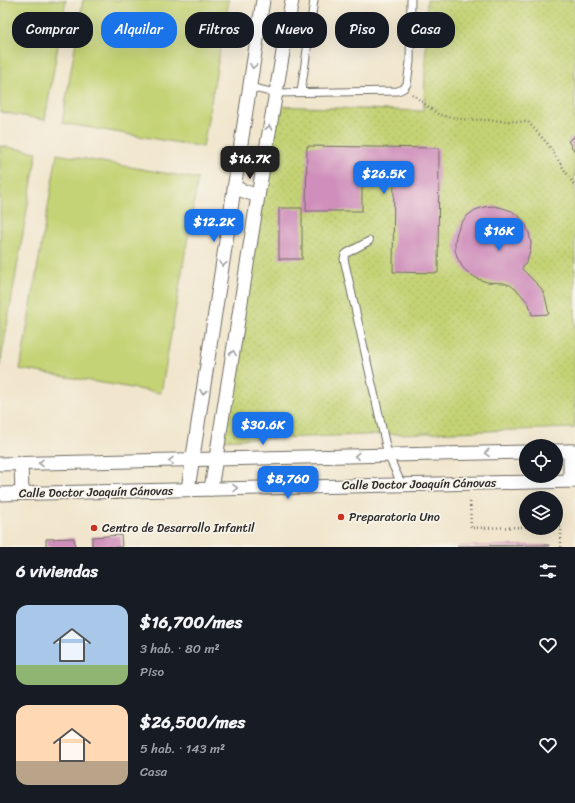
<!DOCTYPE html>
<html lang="es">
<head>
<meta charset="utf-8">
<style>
  :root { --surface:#171b24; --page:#242831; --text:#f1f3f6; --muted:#9ea1a6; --accent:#1a73e8 }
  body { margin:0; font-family:Sriracha,sans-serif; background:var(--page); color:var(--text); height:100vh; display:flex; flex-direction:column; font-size:15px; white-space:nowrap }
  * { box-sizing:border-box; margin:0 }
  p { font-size:13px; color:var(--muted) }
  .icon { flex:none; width:22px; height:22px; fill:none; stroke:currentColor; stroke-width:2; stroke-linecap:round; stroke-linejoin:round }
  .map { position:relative; height:547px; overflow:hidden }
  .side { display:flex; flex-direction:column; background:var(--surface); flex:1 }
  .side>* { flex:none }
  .top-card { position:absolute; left:12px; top:12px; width:551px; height:36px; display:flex; gap:8px }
  .controls { position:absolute; left:519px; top:439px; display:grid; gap:8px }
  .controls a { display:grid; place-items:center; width:44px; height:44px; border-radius:50%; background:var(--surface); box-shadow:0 4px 16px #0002; font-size:20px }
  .price { position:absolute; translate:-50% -34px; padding:0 9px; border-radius:8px; background:var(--accent); color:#fff; font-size:13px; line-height:26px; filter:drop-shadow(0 1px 2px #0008) }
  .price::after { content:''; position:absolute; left:50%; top:24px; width:12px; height:9px; margin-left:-6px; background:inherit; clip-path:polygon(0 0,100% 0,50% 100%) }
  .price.current { background:#222; color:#fff }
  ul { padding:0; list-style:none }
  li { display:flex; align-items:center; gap:12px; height:100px; padding:0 16px }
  li span { display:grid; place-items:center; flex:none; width:112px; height:80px; border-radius:12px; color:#555 }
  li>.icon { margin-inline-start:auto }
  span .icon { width:48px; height:48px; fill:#fffc; stroke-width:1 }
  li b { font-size:17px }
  h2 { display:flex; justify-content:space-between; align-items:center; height:48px; padding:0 16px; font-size:17px }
  .tag { padding:0 14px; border-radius:16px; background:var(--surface); box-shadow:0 4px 16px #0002; font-size:14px; line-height:36px }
  .tag.current { background:var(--accent); color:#fff }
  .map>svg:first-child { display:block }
  .grass { fill:url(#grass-dots); stroke:#787f50 }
  .pitch { fill:#c4d375; stroke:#787f50 }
  .building { fill:#cf8ebb }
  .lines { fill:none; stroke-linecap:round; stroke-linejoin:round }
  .lane-casing { stroke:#706c64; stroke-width:9 }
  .street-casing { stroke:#706c64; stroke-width:15 }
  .path { stroke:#706c64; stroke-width:2.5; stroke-dasharray:1 3; stroke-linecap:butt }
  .lane { stroke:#fff; stroke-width:7 }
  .street { stroke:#fff; stroke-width:13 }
  .oneway { stroke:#a0a0a0 }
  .poi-dot { fill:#c8321e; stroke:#f7f3e8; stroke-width:1.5 }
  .labels { text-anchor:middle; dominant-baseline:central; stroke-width:3.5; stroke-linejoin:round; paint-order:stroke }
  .street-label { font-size:12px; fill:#2b2b2b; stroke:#f7f3e8 }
  .poi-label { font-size:12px; fill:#2b2b2b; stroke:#f7f3e8; text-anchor:start }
</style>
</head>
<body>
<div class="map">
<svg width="575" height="547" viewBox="0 0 575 547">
  <defs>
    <pattern id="grass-dots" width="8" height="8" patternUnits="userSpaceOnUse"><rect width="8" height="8" fill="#c4d375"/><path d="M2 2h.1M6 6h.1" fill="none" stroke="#a9b565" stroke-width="1.8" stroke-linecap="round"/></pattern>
  </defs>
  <rect width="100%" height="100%" fill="#f7f3e8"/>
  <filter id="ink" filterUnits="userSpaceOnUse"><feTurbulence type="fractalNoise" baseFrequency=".025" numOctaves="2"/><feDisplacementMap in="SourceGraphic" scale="8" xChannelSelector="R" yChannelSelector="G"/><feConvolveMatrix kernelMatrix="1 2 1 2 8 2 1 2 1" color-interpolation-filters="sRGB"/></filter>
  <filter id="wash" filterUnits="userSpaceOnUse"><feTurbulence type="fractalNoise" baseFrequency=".012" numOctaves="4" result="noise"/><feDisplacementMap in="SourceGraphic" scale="16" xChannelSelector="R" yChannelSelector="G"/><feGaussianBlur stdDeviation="0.9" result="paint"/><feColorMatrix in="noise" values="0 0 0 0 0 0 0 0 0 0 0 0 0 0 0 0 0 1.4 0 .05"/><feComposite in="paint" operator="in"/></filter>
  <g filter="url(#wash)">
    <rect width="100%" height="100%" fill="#f1e6cd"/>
    <polygon class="grass" points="427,0 575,0 575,136 568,141 575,152 575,428 218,440 275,106 423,111 424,102"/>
    <g class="pitch">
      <polygon points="0,0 66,0 45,120 0,112"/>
      <polygon points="83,0 229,0 203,147 62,123"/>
      <polygon points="0,146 37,152 0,366"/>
      <polygon points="57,154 198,179 161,393 20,369"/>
    </g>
    <g id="blocks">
      <g class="building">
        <polygon points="575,136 575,152 568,141"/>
        <polygon points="307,146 439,148 438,273 393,272 394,175 362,175 362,211 306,211"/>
        <polygon points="494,206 503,208 512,211 520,217 526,225 529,233 531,243 530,252 527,261 522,269 541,288 545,296 549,314 532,315 529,304 518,291 510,285 504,283 487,282 478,279 470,274 463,268 458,259 455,250 455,241 457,232 461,223 467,216 475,210 484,207"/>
        <rect x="279" y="208" width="23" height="51"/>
        <polygon points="121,535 122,547 92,547 92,537"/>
        <polygon points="74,538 75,547 46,547 46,539"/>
        <polygon points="549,545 549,547 458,547 458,546"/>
      </g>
    </g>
  </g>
  <g filter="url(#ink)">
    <use href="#blocks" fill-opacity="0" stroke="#706c64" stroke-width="1"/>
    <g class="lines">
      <defs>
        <g id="lane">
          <polyline points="249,87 275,93 398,91 404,88 407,84 410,62 411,0"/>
          <polyline points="301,92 314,0"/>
          <polyline points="369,241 347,253 345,255 344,259 388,455 402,485"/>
        </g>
        <g id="street">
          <polyline points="235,188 258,196"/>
          <polyline points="556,451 575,451"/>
          <polyline points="570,451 570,481"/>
          <polyline points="21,463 22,493"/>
          <polyline points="0,464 526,452"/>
          <polyline points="188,489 263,0"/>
          <polyline points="211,489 258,196 292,0"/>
          <polyline points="0,494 575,481"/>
        </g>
      </defs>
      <use href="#lane" class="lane-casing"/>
      <use href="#street" class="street-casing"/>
      <g class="path">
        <polyline points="412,94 439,115 462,119 528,122 547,143 575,186"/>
        <polyline points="470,498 471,528 526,527"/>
        <polyline points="556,527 561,527 561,547"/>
      </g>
      <use href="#lane" class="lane"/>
      <use href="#street" class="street"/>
    </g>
    <defs><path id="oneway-chevron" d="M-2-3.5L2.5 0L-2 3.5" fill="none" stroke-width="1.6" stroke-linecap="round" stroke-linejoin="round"/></defs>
    <g class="oneway">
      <use href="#oneway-chevron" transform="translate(253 66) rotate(99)"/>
      <use href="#oneway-chevron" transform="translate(269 128) rotate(-80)"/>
      <use href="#oneway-chevron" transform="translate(223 264) rotate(99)"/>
      <use href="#oneway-chevron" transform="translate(233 353) rotate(-81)"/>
      <use href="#oneway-chevron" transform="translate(203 392) rotate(99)"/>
      <use href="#oneway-chevron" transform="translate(487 453) rotate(179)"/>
      <use href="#oneway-chevron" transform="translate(357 456) rotate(179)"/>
      <use href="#oneway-chevron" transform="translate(171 461) rotate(179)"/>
      <use href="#oneway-chevron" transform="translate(41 463) rotate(179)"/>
      <use href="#oneway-chevron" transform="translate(235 488) rotate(-1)"/>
    </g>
  </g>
  <g class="poi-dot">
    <circle cx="341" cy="517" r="4"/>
    <circle cx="94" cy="528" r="4"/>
  </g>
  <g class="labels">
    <g class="street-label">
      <text transform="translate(419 484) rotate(-1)">Calle Doctor Joaquín Cánovas</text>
      <text transform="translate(96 492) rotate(-1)">Calle Doctor Joaquín Cánovas</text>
    </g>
    <g class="poi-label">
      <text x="349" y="517">Preparatoria Uno</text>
      <text x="102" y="528">Centro de Desarrollo Infantil</text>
    </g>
  </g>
</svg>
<div class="controls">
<a><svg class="icon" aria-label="locate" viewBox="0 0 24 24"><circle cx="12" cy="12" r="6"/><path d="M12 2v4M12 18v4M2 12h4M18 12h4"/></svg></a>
<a><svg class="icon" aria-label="layers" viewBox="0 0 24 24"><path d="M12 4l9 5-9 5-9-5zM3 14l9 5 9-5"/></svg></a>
</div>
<b class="price current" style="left:250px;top:180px">$16.7K</b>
<b class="price" style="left:384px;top:195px">$26.5K</b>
<b class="price" style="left:214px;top:243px">$12.2K</b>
<b class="price" style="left:499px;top:252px">$16K</b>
<b class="price" style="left:263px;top:446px">$30.6K</b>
<b class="price" style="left:288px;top:500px">$8,760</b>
<div class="top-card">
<a class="tag">Comprar</a>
<a class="tag current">Alquilar</a>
<a class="tag">Filtros</a>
<a class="tag">Nuevo</a>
<a class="tag">Piso</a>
<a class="tag">Casa</a>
</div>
</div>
<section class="side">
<h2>6 viviendas<svg class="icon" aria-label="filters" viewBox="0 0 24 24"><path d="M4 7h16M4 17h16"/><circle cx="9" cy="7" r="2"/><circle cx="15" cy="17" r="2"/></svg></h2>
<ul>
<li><span style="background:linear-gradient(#a9c7e8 75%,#8fb573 0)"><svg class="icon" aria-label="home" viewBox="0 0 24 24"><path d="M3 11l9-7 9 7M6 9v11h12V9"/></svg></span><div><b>$16,700/mes</b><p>3 hab. · 80 m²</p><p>Piso</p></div><svg class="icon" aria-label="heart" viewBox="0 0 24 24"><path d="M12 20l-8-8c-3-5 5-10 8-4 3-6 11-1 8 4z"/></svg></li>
<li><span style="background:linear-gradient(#ffd9b3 70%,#b9a48a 0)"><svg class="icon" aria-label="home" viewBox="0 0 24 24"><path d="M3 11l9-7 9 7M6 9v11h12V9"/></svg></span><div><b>$26,500/mes</b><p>5 hab. · 143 m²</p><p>Casa</p></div><svg class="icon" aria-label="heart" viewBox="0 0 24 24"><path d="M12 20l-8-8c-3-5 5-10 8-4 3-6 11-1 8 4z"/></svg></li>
</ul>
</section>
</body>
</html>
